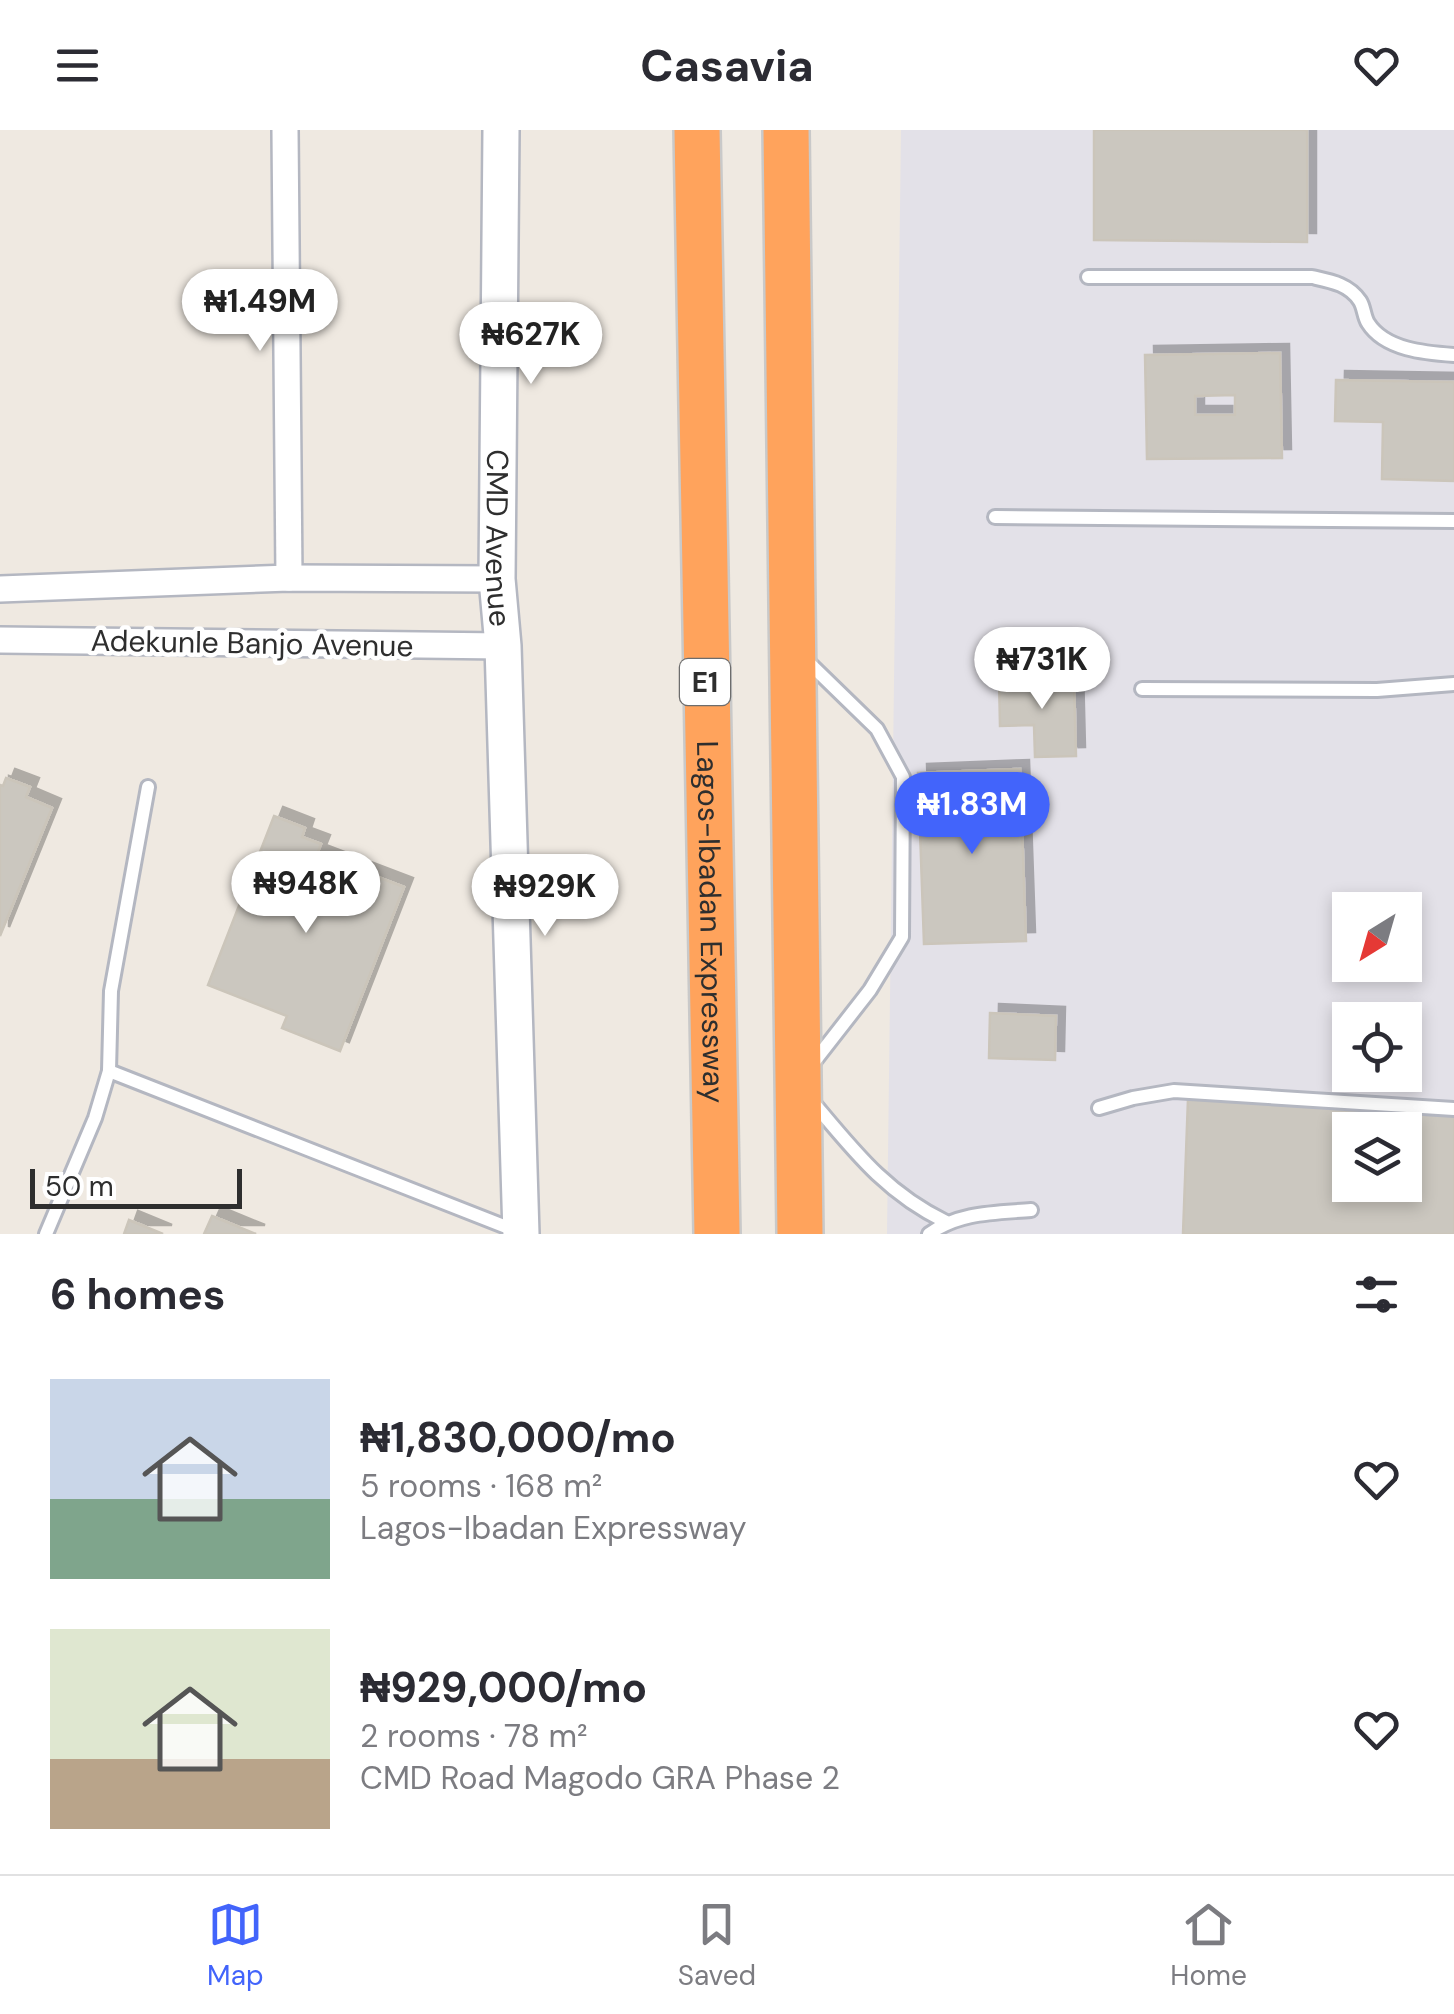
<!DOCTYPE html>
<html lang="en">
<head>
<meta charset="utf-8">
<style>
  :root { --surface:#fff; --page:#f7f7f7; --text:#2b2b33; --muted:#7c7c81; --line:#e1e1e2; --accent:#4264fb }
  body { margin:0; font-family:"DM Sans",sans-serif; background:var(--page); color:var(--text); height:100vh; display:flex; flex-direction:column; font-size:38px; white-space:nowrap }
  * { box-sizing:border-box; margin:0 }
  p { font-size:32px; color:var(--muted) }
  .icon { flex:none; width:55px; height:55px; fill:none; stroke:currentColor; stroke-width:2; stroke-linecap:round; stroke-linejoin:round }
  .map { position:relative; height:1104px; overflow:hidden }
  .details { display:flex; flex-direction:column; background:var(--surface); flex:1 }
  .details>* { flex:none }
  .needle { width:65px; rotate:217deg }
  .fabs { position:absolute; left:1332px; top:762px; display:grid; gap:20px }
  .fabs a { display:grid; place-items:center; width:90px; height:90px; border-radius:0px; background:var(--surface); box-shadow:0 5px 15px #0003; font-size:50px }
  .scale { position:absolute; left:30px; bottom:25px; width:212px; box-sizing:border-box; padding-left:10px; border:5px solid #2e2e2e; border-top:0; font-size:28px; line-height:35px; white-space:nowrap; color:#2e2e2e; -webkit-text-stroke:8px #fff; paint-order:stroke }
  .price { position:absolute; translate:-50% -85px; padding:0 22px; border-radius:35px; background:#fff; color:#222; font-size:32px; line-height:65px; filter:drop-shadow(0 2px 5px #0008) }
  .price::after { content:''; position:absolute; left:50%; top:60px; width:30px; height:22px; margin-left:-15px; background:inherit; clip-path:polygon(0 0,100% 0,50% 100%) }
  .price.on { background:var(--accent); color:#fff }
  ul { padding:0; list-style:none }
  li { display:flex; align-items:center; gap:30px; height:250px; padding:0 50px }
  li span { display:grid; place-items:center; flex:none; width:280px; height:200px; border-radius:0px; color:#555 }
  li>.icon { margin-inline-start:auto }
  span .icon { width:120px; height:120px; fill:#fffc; stroke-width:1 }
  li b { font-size:42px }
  h2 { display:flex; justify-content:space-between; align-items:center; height:120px; padding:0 50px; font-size:42px }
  header { display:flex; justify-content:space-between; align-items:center; height:130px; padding:0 50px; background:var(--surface); font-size:45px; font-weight:700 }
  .tab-bar { display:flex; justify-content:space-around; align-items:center; height:140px; border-top:2px solid var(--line); background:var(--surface); font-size:28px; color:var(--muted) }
  .tab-bar a { display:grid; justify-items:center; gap:5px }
  .tab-bar .on { color:var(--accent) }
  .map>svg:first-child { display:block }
  .industrial { fill:#e3e1e8; fill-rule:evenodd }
  .building { fill:#cbc7bf; stroke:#cbc5ba; stroke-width:2.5; fill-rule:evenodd; filter:url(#shadow) }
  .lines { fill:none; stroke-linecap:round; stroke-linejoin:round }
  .lane-casing { stroke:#b4b7c1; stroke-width:18 }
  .street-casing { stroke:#b4b7c1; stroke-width:30 }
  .secondary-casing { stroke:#b4b7c1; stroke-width:40 }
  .highway-casing { stroke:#c9c9c9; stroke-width:50 }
  .lane { stroke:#fff; stroke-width:12 }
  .street { stroke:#fff; stroke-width:25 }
  .secondary { stroke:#fff; stroke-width:35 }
  .highway { stroke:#ffa35c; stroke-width:45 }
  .labels { text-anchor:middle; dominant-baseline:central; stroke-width:9; stroke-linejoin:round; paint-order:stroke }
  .shield { fill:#fff; stroke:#6d6d6d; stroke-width:2.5 }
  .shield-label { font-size:28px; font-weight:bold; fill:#2e2e2e }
  .street-label { font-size:30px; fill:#2e2e2e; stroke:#fff }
</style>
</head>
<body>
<header><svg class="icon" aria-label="menu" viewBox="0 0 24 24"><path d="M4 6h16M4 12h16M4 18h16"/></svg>Casavia<svg class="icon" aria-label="heart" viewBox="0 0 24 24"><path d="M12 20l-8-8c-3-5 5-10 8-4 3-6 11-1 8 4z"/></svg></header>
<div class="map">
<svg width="1454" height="1104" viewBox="0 0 1454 1104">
  <defs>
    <filter id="shadow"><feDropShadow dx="9" dy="-9" stdDeviation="0" flood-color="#0004"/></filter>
  </defs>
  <rect width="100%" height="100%" fill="#efe9e1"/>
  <path class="industrial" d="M 901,0 L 1454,0 L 1454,1104 L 887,1104 ZM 1350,780 L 1405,780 L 1405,835 L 1350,835 ZM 1350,890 L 1405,890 L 1405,945 L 1350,945 ZM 1350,1000 L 1405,1000 L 1405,1055 L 1350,1055 Z"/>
  <g class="building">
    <polygon points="1094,0 1307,0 1307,112 1094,110"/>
    <path d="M 1280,223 L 1282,328 L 1147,329 L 1145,225 ZM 1235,265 L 1235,285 L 1195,285 L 1195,266 Z"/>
    <polygon points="1336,250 1454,252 1454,351 1382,349 1383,292 1335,291"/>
    <polygon points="999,548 1074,548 1076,626 1035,627 1034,595 1000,596"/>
    <polygon points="1020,639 1026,811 924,814 918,643"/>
    <polygon points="6,648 30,657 26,667 52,678 0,806 0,655 3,656"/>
    <polygon points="274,686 305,698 302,707 321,714 317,724 404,757 340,921 282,898 287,886 208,855"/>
    <polygon points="990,883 1056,886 1055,930 989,928"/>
    <path d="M 1188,969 L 1454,982 L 1454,1104 L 1183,1104 ZM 1350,1000 L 1405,1000 L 1405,1055 L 1350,1055 Z"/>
    <polygon points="212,1086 256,1104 204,1104"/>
    <polygon points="129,1090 163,1104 124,1104"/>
  </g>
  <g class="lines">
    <defs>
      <g id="lane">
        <path d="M 1088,147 L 1312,147 C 1330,151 1349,154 1360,171 C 1364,177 1364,187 1368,193 C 1385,220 1426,223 1454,225"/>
        <polyline points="995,387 1454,391"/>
        <polyline points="804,528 877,599 903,647 902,807 870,860 810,937"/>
        <polyline points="1142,559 1377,560 1454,554"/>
        <polyline points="109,941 519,1102"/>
        <path d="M 812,971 C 854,1021 886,1063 946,1092"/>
        <polyline points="1099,978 1133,968 1174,961 1454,979"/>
        <polyline points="46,1104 95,988 109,941 111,861 148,657"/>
        <path d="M 929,1104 C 959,1082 995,1083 1031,1080"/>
      </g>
      <g id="street">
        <polyline points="285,0 289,448"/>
        <polyline points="0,459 289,448 497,449"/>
        <polyline points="0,510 503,516"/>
      </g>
      <g id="secondary">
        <path id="s1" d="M 501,0 L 497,449 L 503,516 L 521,1104"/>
      </g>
      <g id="highway">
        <path id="s2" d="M 697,0 L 717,1104"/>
        <polyline points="786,0 800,1104"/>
      </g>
    </defs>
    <use href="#lane" class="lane-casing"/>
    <use href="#street" class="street-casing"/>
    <use href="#secondary" class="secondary-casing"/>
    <use href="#highway" class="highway-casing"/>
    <use href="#lane" class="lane"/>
    <use href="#street" class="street"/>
    <use href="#secondary" class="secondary"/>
    <use href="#highway" class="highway"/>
  </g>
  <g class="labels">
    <rect class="shield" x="680" y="529" width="50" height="46" rx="8"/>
    <g class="shield-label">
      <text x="705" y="552">E1</text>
    </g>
    <g class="street-label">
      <text stroke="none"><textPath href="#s1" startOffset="408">CMD Avenue</textPath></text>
      <text transform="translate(252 513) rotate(1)">Adekunle Banjo Avenue</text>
      <text stroke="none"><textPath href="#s2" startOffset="792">Lagos-Ibadan Expressway</textPath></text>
    </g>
  </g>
</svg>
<div class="fabs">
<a><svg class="needle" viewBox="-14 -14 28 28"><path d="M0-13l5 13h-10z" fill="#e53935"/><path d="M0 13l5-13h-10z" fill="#7c7c81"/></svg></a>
<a><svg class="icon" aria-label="locate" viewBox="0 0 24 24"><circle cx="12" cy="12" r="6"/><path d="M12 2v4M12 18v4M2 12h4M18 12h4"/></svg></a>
<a><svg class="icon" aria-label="layers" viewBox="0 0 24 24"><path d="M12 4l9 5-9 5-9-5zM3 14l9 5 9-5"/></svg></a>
</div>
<div class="scale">50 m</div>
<b class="price" style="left:260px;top:224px">₦1.49M</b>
<b class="price" style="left:531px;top:257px">₦627K</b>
<b class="price" style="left:1042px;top:582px">₦731K</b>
<b class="price on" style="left:972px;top:727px">₦1.83M</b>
<b class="price" style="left:306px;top:806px">₦948K</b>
<b class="price" style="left:545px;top:809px">₦929K</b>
</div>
<section class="details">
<h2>6 homes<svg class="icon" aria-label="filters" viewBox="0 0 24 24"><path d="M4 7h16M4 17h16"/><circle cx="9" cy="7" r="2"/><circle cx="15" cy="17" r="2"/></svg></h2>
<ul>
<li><span style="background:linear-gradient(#c9d6e8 60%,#7fa58c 0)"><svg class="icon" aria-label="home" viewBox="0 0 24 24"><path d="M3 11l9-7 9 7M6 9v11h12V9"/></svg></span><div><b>₦1,830,000/mo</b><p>5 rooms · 168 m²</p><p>Lagos-Ibadan Expressway</p></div><svg class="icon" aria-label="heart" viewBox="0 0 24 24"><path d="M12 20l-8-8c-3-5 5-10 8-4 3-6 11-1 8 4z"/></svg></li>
<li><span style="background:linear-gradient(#dfe7d0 65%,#b9a48a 0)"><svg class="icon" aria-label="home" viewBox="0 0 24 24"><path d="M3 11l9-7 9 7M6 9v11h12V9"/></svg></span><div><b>₦929,000/mo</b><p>2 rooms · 78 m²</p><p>CMD Road Magodo GRA Phase 2</p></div><svg class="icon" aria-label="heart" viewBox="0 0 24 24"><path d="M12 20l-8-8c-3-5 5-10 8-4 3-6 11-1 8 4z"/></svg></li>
</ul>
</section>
<nav class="tab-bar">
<a class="on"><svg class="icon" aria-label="map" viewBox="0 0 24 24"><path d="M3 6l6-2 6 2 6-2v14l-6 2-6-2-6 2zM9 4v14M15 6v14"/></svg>Map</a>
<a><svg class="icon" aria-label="saved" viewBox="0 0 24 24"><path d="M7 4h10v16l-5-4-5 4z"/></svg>Saved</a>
<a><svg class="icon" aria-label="home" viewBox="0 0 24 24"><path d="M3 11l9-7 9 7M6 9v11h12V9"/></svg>Home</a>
</nav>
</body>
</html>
